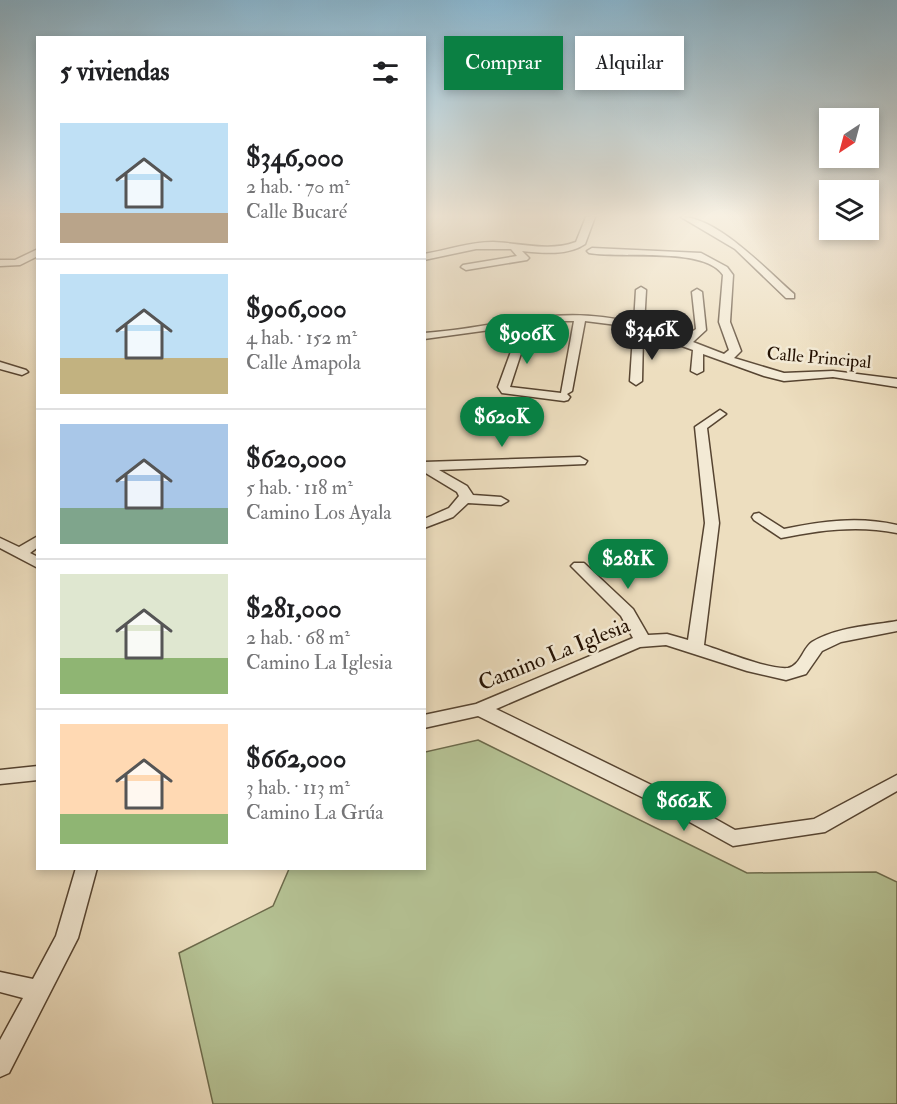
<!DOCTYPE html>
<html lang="es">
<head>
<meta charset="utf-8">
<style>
  :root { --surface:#fff; --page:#f6f6f6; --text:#202124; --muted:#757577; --line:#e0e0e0; --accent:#0b8043 }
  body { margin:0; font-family:"IM FELL Double Pica",serif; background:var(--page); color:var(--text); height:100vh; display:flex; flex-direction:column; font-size:22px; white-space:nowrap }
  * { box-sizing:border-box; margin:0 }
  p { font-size:20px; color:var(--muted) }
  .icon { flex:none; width:33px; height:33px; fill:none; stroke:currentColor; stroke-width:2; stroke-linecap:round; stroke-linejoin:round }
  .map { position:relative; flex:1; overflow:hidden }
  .panel { position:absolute; left:36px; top:36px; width:390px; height:834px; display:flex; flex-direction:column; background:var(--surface); border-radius:0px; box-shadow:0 3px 9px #0003 }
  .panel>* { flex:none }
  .banner { position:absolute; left:444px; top:36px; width:363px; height:54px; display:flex; gap:12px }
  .needle { width:39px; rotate:216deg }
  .fabs { position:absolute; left:819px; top:108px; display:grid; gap:12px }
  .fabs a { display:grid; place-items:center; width:60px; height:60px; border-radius:0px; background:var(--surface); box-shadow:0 3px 9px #0003; font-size:30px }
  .price { position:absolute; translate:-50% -51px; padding:0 14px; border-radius:21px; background:var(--accent); color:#fff; font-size:20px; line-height:39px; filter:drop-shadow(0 2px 3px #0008) }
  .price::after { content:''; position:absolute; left:50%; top:36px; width:18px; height:14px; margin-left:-9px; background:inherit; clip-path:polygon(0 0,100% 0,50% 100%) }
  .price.active { background:#222; color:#fff }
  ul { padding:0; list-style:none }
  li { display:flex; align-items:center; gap:18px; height:150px; padding:0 24px }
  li+li { border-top:2px solid var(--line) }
  li span { display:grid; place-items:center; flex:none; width:168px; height:120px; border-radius:0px; color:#555 }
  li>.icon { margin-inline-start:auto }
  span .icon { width:72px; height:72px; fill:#fffc; stroke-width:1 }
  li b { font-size:26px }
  h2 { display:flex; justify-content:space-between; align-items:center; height:72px; padding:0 24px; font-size:26px }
  .tag { padding:0 21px; border-radius:0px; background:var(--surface); box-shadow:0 3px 9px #0003; font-size:21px; line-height:54px }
  .tag.active { background:var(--accent); color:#fff }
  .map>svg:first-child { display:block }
  .green { fill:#b5c294; stroke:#6c6a4b; stroke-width:1.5 }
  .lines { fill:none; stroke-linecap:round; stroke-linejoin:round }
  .minor-casing { stroke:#564431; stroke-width:3 }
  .minor { fill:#f3ead5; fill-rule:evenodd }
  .labels { text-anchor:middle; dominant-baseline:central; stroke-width:5; stroke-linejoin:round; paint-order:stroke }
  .far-street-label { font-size:18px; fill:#241102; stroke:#f3ead5 }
  .street-label { font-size:22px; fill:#241102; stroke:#f3ead5 }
</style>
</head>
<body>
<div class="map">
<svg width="897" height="1104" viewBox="0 0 897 1104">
  <rect width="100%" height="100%" fill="#eddebf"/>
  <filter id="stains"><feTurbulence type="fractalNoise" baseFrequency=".00333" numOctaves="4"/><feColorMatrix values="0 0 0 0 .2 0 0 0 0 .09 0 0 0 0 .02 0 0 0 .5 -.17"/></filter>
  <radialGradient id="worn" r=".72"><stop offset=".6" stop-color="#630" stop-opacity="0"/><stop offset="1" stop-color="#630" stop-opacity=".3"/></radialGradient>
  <polygon class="green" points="478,740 747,873 876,872 897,882 897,1104 213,1104 179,953 273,906 289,869 424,868 425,752"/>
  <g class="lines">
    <defs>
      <g id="minor">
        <path d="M 586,217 L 595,217 L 585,244 C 568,256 542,253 522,251 L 529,258 L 527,260 L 466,270 L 461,267 L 463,265 L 517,256 L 511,249 L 476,249 L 424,260 L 424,254 C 447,250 470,242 493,242 C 521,243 549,252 576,242 Z"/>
        <path d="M 681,217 C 718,217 766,270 794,294 L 794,298 L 786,298 L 735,249 Z"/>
        <path d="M 592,248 L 701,253 L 727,267 L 733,275 L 730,322 L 741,351 L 734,358 L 784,373 L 833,371 L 897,379 L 897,387 L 833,377 L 784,381 L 764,376 L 703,354 L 703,371 L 697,374 L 691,371 L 693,350 L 646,333 L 643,336 L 642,381 L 636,385 L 630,381 L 633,335 L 636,331 L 617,325 L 585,321 L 572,391 L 567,394 L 570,397 L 568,400 L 564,401 L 502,393 L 498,387 L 517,335 L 511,327 L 424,339 L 424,333 C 501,328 555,303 634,323 L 636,290 L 641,287 L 646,290 L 644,325 L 683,338 L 696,329 L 692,292 L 697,289 L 702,292 L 706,330 L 693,342 L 724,354 L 729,350 L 719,322 L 723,275 C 704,246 621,259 589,253 L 587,251 ZM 547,321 L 574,321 L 561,393 L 510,387 L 527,335 L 521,325 Z"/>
        <polygon points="38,249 38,256 20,265 0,266 0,260 15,260"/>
        <polygon points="0,362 26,370 28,372 22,375 0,369"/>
        <path d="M 720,410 L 726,414 L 707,428 L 719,523 L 704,645 C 723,651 769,670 788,668 C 800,666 803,648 812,642 C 837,627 869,626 897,621 L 897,631 L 841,642 L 822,651 L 806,674 L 786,680 L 747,671 L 666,645 L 640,647 L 496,709 L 680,799 L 735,830 L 814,819 L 897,775 L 897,791 L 825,832 L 733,846 L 666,809 L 478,716 L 424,728 L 424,715 L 476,704 L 633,638 L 621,616 L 571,566 L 574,563 L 584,563 L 633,609 L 648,635 L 667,634 L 688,640 L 705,523 L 695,427 Z"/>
        <polygon points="580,457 587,461 585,464 439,470 467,486 473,495 501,497 508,501 501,505 468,503 453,517 424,528 424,519 449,508 459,496 457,492 424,472 424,462"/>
        <path d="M 759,513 L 784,529 C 822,521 859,516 897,525 L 897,533 C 858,525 820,530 781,538 L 754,520 L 752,517 L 754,514 Z"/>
        <polygon points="38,536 38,547 30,553 38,557 38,568 0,548 0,538 19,547"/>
        <polygon points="38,766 38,780 0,784 0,770"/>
        <polygon points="76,868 97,868 78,938 9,1073 0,1077 0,1040 23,998 0,992 0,972 33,979 56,936"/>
      </g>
    </defs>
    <use href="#minor" class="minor-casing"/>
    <use href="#minor" class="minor"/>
  </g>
  <linearGradient id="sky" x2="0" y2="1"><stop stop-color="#89b7d1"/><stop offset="0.58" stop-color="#f7f0e2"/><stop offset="1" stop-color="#f7f0e2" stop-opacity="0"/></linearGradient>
  <rect width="897" height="372" fill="url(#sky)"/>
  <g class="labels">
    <g class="far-street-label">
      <text transform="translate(819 358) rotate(5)">Calle Principal</text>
    </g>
    <g class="street-label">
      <text transform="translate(554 654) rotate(-22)">Camino La Iglesia</text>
    </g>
  </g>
  <rect width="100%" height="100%" filter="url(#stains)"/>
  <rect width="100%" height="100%" fill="url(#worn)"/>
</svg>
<div class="fabs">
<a><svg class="needle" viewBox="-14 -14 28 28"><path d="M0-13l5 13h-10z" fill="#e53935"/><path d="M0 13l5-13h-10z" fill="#757577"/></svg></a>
<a><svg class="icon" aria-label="layers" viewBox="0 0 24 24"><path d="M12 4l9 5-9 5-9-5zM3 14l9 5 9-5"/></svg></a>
</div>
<b class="price active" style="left:652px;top:361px">$346K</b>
<b class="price" style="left:527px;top:365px">$906K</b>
<b class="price" style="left:502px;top:448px">$620K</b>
<b class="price" style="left:628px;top:590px">$281K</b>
<b class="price" style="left:684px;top:832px">$662K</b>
<div class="banner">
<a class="tag active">Comprar</a>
<a class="tag">Alquilar</a>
</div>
<section class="panel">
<h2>5 viviendas<svg class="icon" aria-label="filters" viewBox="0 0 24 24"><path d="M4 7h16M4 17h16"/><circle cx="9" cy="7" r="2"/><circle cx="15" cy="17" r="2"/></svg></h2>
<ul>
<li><span style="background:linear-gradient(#bfe0f5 75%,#b9a48a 0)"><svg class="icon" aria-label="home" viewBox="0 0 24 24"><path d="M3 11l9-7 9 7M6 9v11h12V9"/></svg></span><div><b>$346,000</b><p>2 hab. · 70 m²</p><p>Calle Bucaré</p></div></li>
<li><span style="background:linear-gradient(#bfe0f5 70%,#c2b280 0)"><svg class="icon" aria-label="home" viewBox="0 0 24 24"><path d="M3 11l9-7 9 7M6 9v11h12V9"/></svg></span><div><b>$906,000</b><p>4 hab. · 152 m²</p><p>Calle Amapola</p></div></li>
<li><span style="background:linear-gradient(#a9c7e8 70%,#7fa58c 0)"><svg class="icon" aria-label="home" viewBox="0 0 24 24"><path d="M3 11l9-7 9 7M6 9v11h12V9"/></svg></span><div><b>$620,000</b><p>5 hab. · 118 m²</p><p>Camino Los Ayala</p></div></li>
<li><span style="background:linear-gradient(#dfe7d0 70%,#8fb573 0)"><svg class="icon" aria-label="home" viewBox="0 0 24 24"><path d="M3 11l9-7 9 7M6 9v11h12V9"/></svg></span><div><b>$281,000</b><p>2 hab. · 68 m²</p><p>Camino La Iglesia</p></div></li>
<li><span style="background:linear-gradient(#ffd9b3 75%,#8fb573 0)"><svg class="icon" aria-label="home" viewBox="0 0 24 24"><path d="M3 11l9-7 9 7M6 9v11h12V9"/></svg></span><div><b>$662,000</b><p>3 hab. · 113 m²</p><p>Camino La Grúa</p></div></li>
</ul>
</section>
</div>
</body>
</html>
